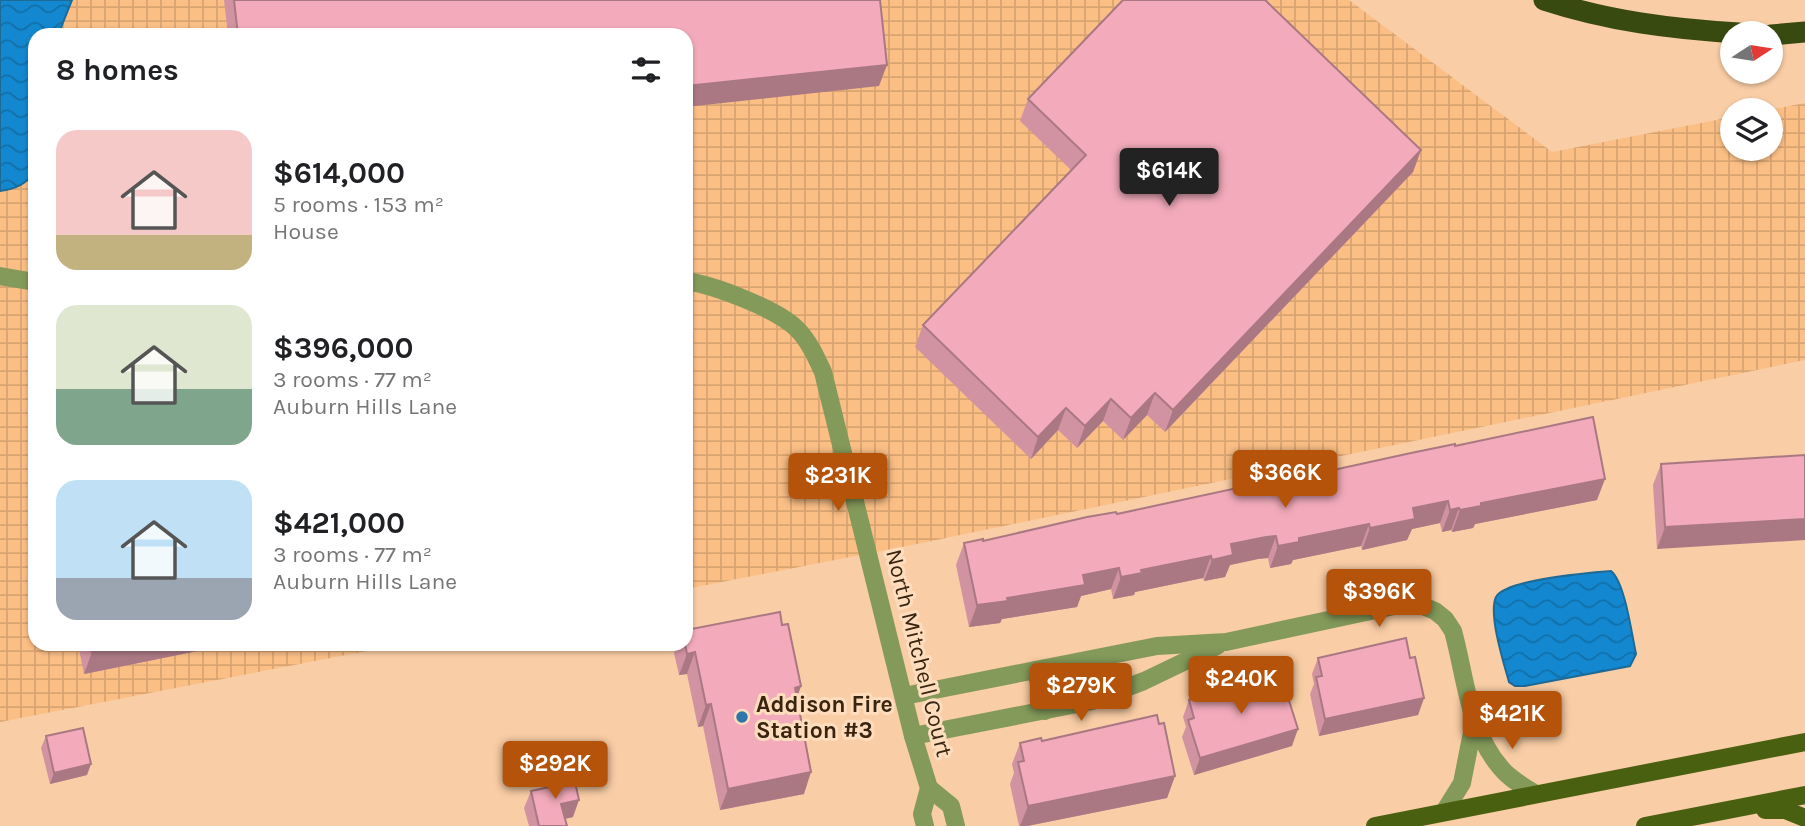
<!DOCTYPE html>
<html lang="en">
<head>
<meta charset="utf-8">
<style>
  :root { --surface:#fff; --page:#f6f6f6; --text:#202124; --muted:#757577; --accent:#b45309 }
  body { margin:0; font-family:Karla,sans-serif; background:var(--page); color:var(--text); height:100vh; display:flex; flex-direction:column; font-size:26px; white-space:nowrap }
  * { box-sizing:border-box; margin:0 }
  p { font-size:23px; color:var(--muted) }
  .icon { flex:none; width:38px; height:38px; fill:none; stroke:currentColor; stroke-width:2; stroke-linecap:round; stroke-linejoin:round }
  .map { position:relative; flex:1; overflow:hidden }
  .panel { position:absolute; left:28px; top:28px; width:665px; height:623px; display:flex; flex-direction:column; background:var(--surface); border-radius:21px; box-shadow:0 2px 5px #0004 }
  .panel>* { flex:none }
  .needle { width:46px; rotate:78deg }
  .fabs { position:absolute; left:1720px; top:21px; display:grid; gap:14px }
  .fabs a { display:grid; place-items:center; width:63px; height:63px; border-radius:50%; background:var(--surface); box-shadow:0 2px 5px #0004; font-size:35px }
  .price { position:absolute; translate:-50% -60px; padding:0 16px; border-radius:7px; background:var(--accent); color:#fff; font-size:23px; line-height:46px; filter:drop-shadow(0 2px 4px #0008) }
  .price::after { content:''; position:absolute; left:50%; top:42px; width:21px; height:16px; margin-left:-10px; background:inherit; clip-path:polygon(0 0,100% 0,50% 100%) }
  .price.current { background:#222; color:#fff }
  ul { padding:0; list-style:none }
  li { display:flex; align-items:center; gap:21px; height:175px; padding:0 28px }
  li span { display:grid; place-items:center; flex:none; width:196px; height:140px; border-radius:21px; color:#555 }
  li>.icon { margin-inline-start:auto }
  span .icon { width:84px; height:84px; fill:#fffc; stroke-width:1 }
  li b { font-size:30px }
  h2 { display:flex; justify-content:space-between; align-items:center; height:84px; padding:0 28px; font-size:30px }
  .map>svg:first-child { display:block }
  .industrial { fill:url(#industrial-grid) }
  .water { fill:url(#water-waves); stroke:#1e6a96; stroke-width:2 }
  .lines { fill:none; stroke-linecap:round; stroke-linejoin:round }
  .street { stroke:#849a5a; stroke-width:18 }
  .primary { stroke:#4a6011; stroke-width:18 }
  .highway { stroke:#394a11; stroke-width:21 }
  .wall { fill:#d193a1 }
  .shaded-wall { fill:#aa7883 }
  .building { fill:#f3abbb; stroke:#aa7883; stroke-width:2 }
  .poi-dot { fill:#2e75aa; stroke:#feddbf; stroke-width:2.5 }
  .labels { text-anchor:middle; dominant-baseline:central; stroke-width:6; stroke-linejoin:round; paint-order:stroke }
  .street-label { font-size:23px; fill:#38240f; stroke:#feddbf }
  .poi-label { font-size:23px; font-weight:bold; fill:#38240f; stroke:#feddbf; text-anchor:start }
</style>
</head>
<body>
<div class="map">
<svg width="1805" height="826" viewBox="0 0 1805 826">
  <defs>
    <pattern id="industrial-grid" width="8" height="8" patternUnits="userSpaceOnUse" patternTransform="scale(1.75)"><rect width="8" height="8" fill="#fbbf86"/><path d="M0 4h8M4 0v8" fill="none" stroke="#d8a472"/></pattern>
    <pattern id="water-waves" width="16" height="10" patternUnits="userSpaceOnUse" patternTransform="scale(1.75)"><rect width="16" height="10" fill="#1388d0"/><path d="M0 5q4-4 8 0t8 0" fill="none" stroke="#136fa7"/></pattern>
  </defs>
  <rect width="100%" height="100%" fill="#f9cda5"/>
  <polygon class="industrial" points="0,0 1349,0 1552,152 1732,117 1732,149 1771,149 1769,110 1805,103 1805,360 917,544 686,589 686,35 35,35 35,644 403,644 0,722"/>
  <g class="water">
    <path d="M 0,0 L 72,0 L 58,35 L 35,35 L 35,172 C 25,185 15,189 0,191 Z"/>
    <path d="M 1611,571 C 1625,582 1632,636 1636,654 L 1630,666 L 1525,686 L 1515,686 L 1509,682 C 1504,664 1488,614 1496,597 C 1506,579 1590,573 1611,571 Z"/>
  </g>
  <g class="lines">
    <g class="street">
      <polyline points="0,276 35,282"/>
      <path d="M 686,281 C 714,285 777,309 797,329 C 809,341 816,357 823,372 L 913,736 L 929,788 L 922,814 L 925,826"/>
      <polyline points="1036,670 1045,711"/>
      <path d="M 904,696 L 1157,646 L 1226,642 L 1394,606 L 1423,606 L 1435,611 L 1445,619 L 1453,631 C 1466,678 1468,730 1501,768 C 1510,779 1524,787 1536,794"/>
      <polyline points="913,736 1092,701 1144,681 1217,646"/>
      <polyline points="929,788 951,806 956,826"/>
      <polyline points="1444,812 1462,783 1474,722"/>
    </g>
    <g class="primary">
      <polyline points="1765,810 1785,810 1805,818"/>
      <polyline points="1375,826 1805,742"/>
      <polyline points="1645,826 1805,795"/>
    </g>
    <g class="highway">
      <path d="M 1544,0 C 1608,21 1672,29 1739,33"/>
      <polyline points="1771,35 1805,32"/>
    </g>
  </g>
  <g class="wall">
    <polygon points="224,0 880,0 879,86 686,35 228,35"/>
    <polygon points="1028,99 1421,150 1413,172 1165,432 1147,415 1123,440 1103,421 1077,448 1058,430 1031,459 915,347 923,325 1071,170 1020,121"/>
    <polygon points="35,412 35,432 32,419"/>
    <polygon points="1455,446 1597,500 1475,524 1473,528 1452,532 1451,530 1442,532 1440,523 1412,529 1407,540 1362,550 1361,546 1293,560 1291,564 1270,568 1268,558 1258,559 1230,565 1225,577 1204,581 1203,578 1135,592 1134,595 1113,599 1111,589 1081,596 1077,607 1002,619 1000,623 969,627 956,565 964,543 983,541"/>
    <polygon points="1805,455 1657,549 1653,485 1661,464"/>
    <polygon points="782,625 801,686 797,697 804,794 720,810 703,726 698,727 687,674 679,675 674,653 678,644 686,644"/>
    <polygon points="78,644 232,644 84,674"/>
    <polygon points="1318,658 1410,658 1424,698 1418,715 1319,736 1310,694 1314,684 1312,674"/>
    <polygon points="1189,700 1292,746 1194,775 1182,737 1186,727 1183,717"/>
    <polygon points="1159,724 1175,776 1167,798 1027,826 1019,826 1010,784 1014,773 1012,764 1020,743 1042,741"/>
    <polygon points="46,736 87,775 50,784 41,748"/>
    <polygon points="552,778 573,817 565,819 567,826 529,826 524,808 531,791 549,787"/>
  </g>
  <g class="shaded-wall">
    <polygon points="887,65 879,86 686,107 686,86"/>
    <polygon points="1421,150 1413,172 1165,432 1173,410"/>
    <polygon points="1155,393 1147,415 1123,440 1131,418"/>
    <polygon points="1111,399 1103,421 1077,448 1085,426"/>
    <polygon points="1066,408 1058,430 1031,459 1038,437"/>
    <polygon points="1605,479 1597,500 1475,524 1473,528 1452,532 1460,510 1481,503"/>
    <polygon points="1448,501 1440,523 1412,529 1407,540 1362,550 1370,528 1413,508"/>
    <polygon points="1459,508 1451,530 1442,532 1450,510"/>
    <polygon points="1805,519 1805,540 1657,549 1665,527"/>
    <polygon points="1369,524 1361,546 1293,560 1291,564 1270,568 1278,546 1299,538"/>
    <polygon points="691,534 686,547 686,535"/>
    <polygon points="1276,536 1268,558 1258,559 1230,565 1225,577 1204,581 1212,560 1231,544 1266,537"/>
    <polygon points="1211,556 1203,578 1135,592 1134,595 1113,599 1121,577 1141,570"/>
    <polygon points="1119,568 1111,589 1081,596 1077,607 1002,619 1000,623 969,627 977,605 1007,598 1083,575"/>
    <polygon points="132,644 232,644 84,674 92,652"/>
    <polygon points="695,652 687,674 679,675 687,654"/>
    <polygon points="801,686 793,708 795,688"/>
    <polygon points="1424,698 1418,715 1319,736 1325,719"/>
    <polygon points="711,704 703,726 698,727 706,705"/>
    <polygon points="1298,729 1292,746 1194,775 1200,758"/>
    <polygon points="91,764 87,775 50,784 54,773"/>
    <polygon points="811,772 804,794 720,810 728,789"/>
    <polygon points="1175,776 1167,798 1027,826 1020,826 1028,806"/>
    <polygon points="579,800 573,817 555,821 561,804"/>
  </g>
  <g class="building">
    <polygon points="234,0 880,0 887,65 686,86 686,35 238,35"/>
    <polygon points="1123,0 1265,0 1421,150 1173,410 1155,393 1131,418 1111,399 1085,426 1066,408 1038,437 923,325 1086,155 1028,99"/>
    <polygon points="1593,417 1605,479 1481,503 1481,506 1460,510 1459,508 1450,510 1448,501 1413,508 1415,519 1370,528 1369,524 1299,538 1299,542 1278,546 1276,536 1266,537 1231,544 1233,555 1212,560 1211,556 1141,570 1142,573 1121,577 1119,568 1083,575 1085,585 1007,598 1008,601 977,605 964,543 983,539 983,541 1087,517 1116,512 1117,514 1274,480 1274,483 1411,453 1455,444 1455,446"/>
    <polygon points="1805,455 1805,519 1665,527 1661,464"/>
    <polygon points="686,509 691,534 686,535"/>
    <polygon points="780,612 782,625 788,624 801,686 795,688 811,772 728,789 711,704 706,705 695,652 687,654 685,644 686,644 686,630"/>
    <polygon points="1406,638 1410,658 1415,657 1424,698 1325,719 1316,677 1322,676 1318,658"/>
    <polygon points="91,644 132,644 92,652"/>
    <polygon points="1274,673 1280,690 1285,688 1298,729 1200,758 1188,720 1194,718 1189,700"/>
    <polygon points="1157,715 1159,724 1164,723 1175,776 1028,806 1018,762 1024,761 1020,743 1041,738 1042,741"/>
    <polygon points="83,728 91,764 54,773 46,736"/>
    <polygon points="573,773 579,800 561,804 567,826 539,826 531,791 554,786 552,778"/>
  </g>
  <circle class="poi-dot" cx="742" cy="717" r="7"/>
  <g class="labels">
    <g class="street-label">
      <text transform="translate(919 653) rotate(76)">North Mitchell Court</text>
    </g>
    <g class="poi-label">
      <text x="756" y="704">Addison Fire<tspan x="756" dy="26">Station #3</tspan></text>
    </g>
  </g>
</svg>
<div class="fabs">
<a><svg class="needle" viewBox="-14 -14 28 28"><path d="M0-13l5 13h-10z" fill="#e53935"/><path d="M0 13l5-13h-10z" fill="#757577"/></svg></a>
<a><svg class="icon" aria-label="layers" viewBox="0 0 24 24"><path d="M12 4l9 5-9 5-9-5zM3 14l9 5 9-5"/></svg></a>
</div>
<b class="price current" style="left:1169px;top:208px">$614K</b>
<b class="price" style="left:1285px;top:510px">$366K</b>
<b class="price" style="left:838px;top:513px">$231K</b>
<b class="price" style="left:1379px;top:629px">$396K</b>
<b class="price" style="left:1241px;top:716px">$240K</b>
<b class="price" style="left:1081px;top:723px">$279K</b>
<b class="price" style="left:1512px;top:751px">$421K</b>
<b class="price" style="left:555px;top:801px">$292K</b>
<section class="panel">
<h2>8 homes<svg class="icon" aria-label="filters" viewBox="0 0 24 24"><path d="M4 7h16M4 17h16"/><circle cx="9" cy="7" r="2"/><circle cx="15" cy="17" r="2"/></svg></h2>
<ul>
<li><span style="background:linear-gradient(#f6c9c9 75%,#c2b280 0)"><svg class="icon" aria-label="home" viewBox="0 0 24 24"><path d="M3 11l9-7 9 7M6 9v11h12V9"/></svg></span><div><b>$614,000</b><p>5 rooms · 153 m²</p><p>House</p></div></li>
<li><span style="background:linear-gradient(#dfe7d0 60%,#7fa58c 0)"><svg class="icon" aria-label="home" viewBox="0 0 24 24"><path d="M3 11l9-7 9 7M6 9v11h12V9"/></svg></span><div><b>$396,000</b><p>3 rooms · 77 m²</p><p>Auburn Hills Lane</p></div></li>
<li><span style="background:linear-gradient(#bfe0f5 70%,#9aa5b1 0)"><svg class="icon" aria-label="home" viewBox="0 0 24 24"><path d="M3 11l9-7 9 7M6 9v11h12V9"/></svg></span><div><b>$421,000</b><p>3 rooms · 77 m²</p><p>Auburn Hills Lane</p></div></li>
</ul>
</section>
</div>
</body>
</html>
